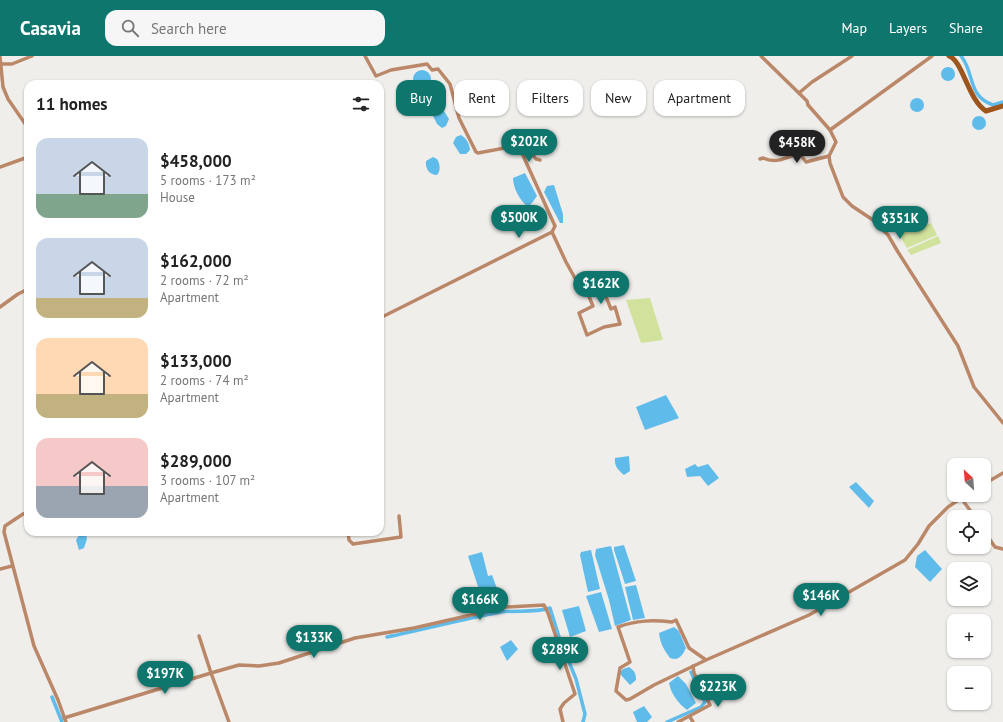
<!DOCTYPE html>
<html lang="en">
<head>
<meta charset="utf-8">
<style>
  :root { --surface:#fff; --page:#f6f6f6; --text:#222; --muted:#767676; --accent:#0f766e }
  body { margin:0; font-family:"PT Sans",sans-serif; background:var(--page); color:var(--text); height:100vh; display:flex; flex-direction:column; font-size:15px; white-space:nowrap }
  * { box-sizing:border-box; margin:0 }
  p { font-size:13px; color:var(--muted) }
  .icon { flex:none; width:22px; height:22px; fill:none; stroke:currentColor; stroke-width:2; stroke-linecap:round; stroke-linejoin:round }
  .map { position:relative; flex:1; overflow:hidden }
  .panel { position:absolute; left:24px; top:24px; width:360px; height:456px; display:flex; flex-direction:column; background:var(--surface); border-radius:12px; box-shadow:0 1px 3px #0004 }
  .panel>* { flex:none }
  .top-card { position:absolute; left:396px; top:24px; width:380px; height:36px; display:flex; gap:8px }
  .needle { width:26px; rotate:334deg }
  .controls { position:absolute; left:947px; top:402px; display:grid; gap:8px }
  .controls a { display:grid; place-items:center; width:44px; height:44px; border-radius:8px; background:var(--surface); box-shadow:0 1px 3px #0004; font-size:20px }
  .price { position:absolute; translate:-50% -34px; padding:0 9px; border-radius:14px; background:var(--accent); color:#fff; font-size:13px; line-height:26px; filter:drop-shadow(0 1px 2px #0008) }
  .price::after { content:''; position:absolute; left:50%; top:24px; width:12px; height:9px; margin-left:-6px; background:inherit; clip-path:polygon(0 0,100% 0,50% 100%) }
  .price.on { background:#222; color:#fff }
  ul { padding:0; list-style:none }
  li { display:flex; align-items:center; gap:12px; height:100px; padding:0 12px }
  li span { display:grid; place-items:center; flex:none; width:112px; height:80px; border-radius:12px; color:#555 }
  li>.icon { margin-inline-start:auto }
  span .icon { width:48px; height:48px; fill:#fffc; stroke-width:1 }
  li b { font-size:17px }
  h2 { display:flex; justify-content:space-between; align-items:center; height:48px; padding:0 12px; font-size:17px }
  .chip { padding:0 14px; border-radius:12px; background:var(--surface); box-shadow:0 1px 3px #0004; font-size:14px; line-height:36px }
  .chip.on { background:var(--accent); color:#fff }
  header { display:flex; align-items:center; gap:24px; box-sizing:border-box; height:56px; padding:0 20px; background:var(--accent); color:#fff }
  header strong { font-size:19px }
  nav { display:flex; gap:22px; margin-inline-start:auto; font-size:14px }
  .search { width:280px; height:36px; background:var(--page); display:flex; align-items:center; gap:10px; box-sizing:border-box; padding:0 14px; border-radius:12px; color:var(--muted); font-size:15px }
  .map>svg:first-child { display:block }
  .green { fill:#d0e29c }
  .water { fill:#5fbcea }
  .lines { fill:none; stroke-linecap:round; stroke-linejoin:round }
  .canal { stroke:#5fbcea; stroke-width:3.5 }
  .street { stroke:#ba8868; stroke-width:3.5 }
  .secondary { stroke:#9c551d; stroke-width:5 }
</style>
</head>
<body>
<header>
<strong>Casavia</strong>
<div class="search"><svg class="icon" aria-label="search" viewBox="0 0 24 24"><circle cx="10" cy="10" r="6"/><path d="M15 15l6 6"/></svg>Search here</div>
<nav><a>Map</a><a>Layers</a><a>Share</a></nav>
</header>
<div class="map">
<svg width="1003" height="666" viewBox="0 0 1003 666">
  <rect width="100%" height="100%" fill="#f0eeeb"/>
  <g class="green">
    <polygon points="931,167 937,179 907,192 899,178"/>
    <polygon points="938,180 941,187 911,199 907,194"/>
    <polygon points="650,242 663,284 641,287 626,244"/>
  </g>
  <g class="water">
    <circle cx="948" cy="18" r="7"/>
    <circle cx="422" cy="23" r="9"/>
    <circle cx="917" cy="49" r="7"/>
    <polygon points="444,55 449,63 446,70 442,72 437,68 433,60 435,57"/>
    <circle cx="979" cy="67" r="7"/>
    <path d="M 461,79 C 467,83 469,87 470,94 L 466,98 L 460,98 L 453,87 L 456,81 Z"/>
    <path d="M 433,101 L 437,103 C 440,107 441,115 437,119 C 429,119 425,112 426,105 Z"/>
    <path d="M 525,117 L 537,140 L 532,147 L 528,151 C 520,145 513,132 513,122 Z"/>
    <polygon points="554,129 563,158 563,167 560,167 544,136 547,130"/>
    <polygon points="666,339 679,362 645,374 636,351"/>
    <path d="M 629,400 L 630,415 L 624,419 C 618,414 614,410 615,402 Z"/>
    <polygon points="695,408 698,411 708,408 719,422 708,430 700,420 687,421 685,413"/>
    <polygon points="856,426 874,445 869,452 849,431"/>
    <polygon points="81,476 86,478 87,483 84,492 79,494 76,484"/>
    <polygon points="624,489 636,525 625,528 614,494 614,491"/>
    <polygon points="611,490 631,564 615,570 609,544 595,499 596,493"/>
    <polygon points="591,494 600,533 588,536 580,499 581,496"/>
    <polygon points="925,494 942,513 930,526 915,511 917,500"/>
    <polygon points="482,496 488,520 492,519 503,549 485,552 468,500"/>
    <polygon points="636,529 645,562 633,564 625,531"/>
    <polygon points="601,536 612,573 599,576 586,540"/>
    <polygon points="579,550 586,575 570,581 562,554"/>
    <path d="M 674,571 L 679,575 L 686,592 C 682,600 679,605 670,602 C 664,594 660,587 659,577 Z"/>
    <polygon points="511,584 518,593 507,605 500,591"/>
    <path d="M 629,611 C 635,615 636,618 636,624 L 630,629 L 620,618 L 620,616 L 623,613 Z"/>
    <path d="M 678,620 L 686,628 L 696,647 L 687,654 C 678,647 671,638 669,627 Z"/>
    <polygon points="644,650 652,661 647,666 637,666 633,656"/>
  </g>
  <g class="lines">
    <g class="canal">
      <path d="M 961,0 C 975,17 967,40 993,49 L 1003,46"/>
      <path d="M 387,581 C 425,573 463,563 501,556 C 518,554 534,557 550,552 L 560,584 L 576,623 L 585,658 L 583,666"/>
      <polyline points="52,641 62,666"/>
      <polyline points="667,666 701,651 705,646 691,616"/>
    </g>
    <g class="street">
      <polyline points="365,0 376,20 391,14 427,8 432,14 438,13 450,28 459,62 476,96 478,97 515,90 521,95 555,170 552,176 380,262"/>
      <polyline points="761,0 807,45 808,49 830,74 836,86 829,100 830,107 843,141 852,150 873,164 888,179 898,196 958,290 974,331 1003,367"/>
      <polyline points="0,1 3,31 8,43 28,72"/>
      <polyline points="1,8 12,8 32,0"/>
      <polyline points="799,37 812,26 852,0"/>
      <polyline points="830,74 932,0"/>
      <polyline points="521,95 533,99 536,103 540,104"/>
      <path d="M 760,103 L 763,102 C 776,108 786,102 799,97 L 806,106 L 829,100"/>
      <polyline points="0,111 28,101"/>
      <path d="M 552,176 L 566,206 L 576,224 C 584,222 591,220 599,219 L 599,224 L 611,253 L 615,251 L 620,268 L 604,271 L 587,279 L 579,257 L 593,250 L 581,222"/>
      <polyline points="0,251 18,238 28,233"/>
      <polyline points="984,428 1003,417"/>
      <polyline points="961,442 975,461"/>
      <polyline points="28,457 23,458 5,470 4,476 34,590 58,644 66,666"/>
      <polyline points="984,475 995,491 1003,493"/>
      <polyline points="239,476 240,477 255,476"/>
      <polyline points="348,476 349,484 353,488 401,481 399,460"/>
      <polyline points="0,513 12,510"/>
      <path d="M 706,604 L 689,592 L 676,564 L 672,566 C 653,564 637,564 618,571 L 630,606 L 620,612 L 616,635 L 626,644 L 630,643 L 654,629 L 706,604 L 809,559 L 905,504 L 918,488 L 929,470 L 948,451 L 966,439"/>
      <polyline points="690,661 693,666"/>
      <polyline points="64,662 211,617 199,580"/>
      <polyline points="229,666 211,617 239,609 259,610 279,607 355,582 414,572 506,551 544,549 548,557 575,638 564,647 560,653 563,666"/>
      <polyline points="678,666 710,649 694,617 693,610"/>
    </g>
    <path class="secondary" d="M 949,0 C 963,5 968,44 986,55 L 1003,50"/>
  </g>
</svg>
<div class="controls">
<a><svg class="needle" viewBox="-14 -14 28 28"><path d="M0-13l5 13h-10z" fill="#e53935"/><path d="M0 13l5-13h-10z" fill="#767676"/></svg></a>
<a><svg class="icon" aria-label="locate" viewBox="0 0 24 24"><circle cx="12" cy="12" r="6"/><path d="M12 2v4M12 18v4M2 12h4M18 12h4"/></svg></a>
<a><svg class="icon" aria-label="layers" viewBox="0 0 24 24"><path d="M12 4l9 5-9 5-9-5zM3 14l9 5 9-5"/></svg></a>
<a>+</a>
<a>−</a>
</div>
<b class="price" style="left:529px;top:107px">$202K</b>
<b class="price on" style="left:797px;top:108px">$458K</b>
<b class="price" style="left:519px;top:183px">$500K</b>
<b class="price" style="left:900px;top:184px">$351K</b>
<b class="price" style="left:601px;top:249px">$162K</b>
<b class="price" style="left:821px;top:561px">$146K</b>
<b class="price" style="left:480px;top:565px">$166K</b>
<b class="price" style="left:314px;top:603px">$133K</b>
<b class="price" style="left:560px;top:615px">$289K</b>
<b class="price" style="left:165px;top:639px">$197K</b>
<b class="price" style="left:718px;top:652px">$223K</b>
<div class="top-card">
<a class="chip on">Buy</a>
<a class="chip">Rent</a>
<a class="chip">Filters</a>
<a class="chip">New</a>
<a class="chip">Apartment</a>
</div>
<section class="panel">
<h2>11 homes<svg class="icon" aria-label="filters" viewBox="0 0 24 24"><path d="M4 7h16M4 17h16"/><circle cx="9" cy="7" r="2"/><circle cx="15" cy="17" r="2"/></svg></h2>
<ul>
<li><span style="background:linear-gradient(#c9d6e8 70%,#7fa58c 0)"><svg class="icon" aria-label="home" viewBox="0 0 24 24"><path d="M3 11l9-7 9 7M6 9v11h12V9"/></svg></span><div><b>$458,000</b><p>5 rooms · 173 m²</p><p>House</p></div></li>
<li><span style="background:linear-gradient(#c9d6e8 75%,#c2b280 0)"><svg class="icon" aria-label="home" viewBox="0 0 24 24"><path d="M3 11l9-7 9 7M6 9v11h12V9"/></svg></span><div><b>$162,000</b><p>2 rooms · 72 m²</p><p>Apartment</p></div></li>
<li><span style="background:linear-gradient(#ffd9b3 70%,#c2b280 0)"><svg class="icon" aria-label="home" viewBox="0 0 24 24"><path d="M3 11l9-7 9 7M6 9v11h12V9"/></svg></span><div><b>$133,000</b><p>2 rooms · 74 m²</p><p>Apartment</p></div></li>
<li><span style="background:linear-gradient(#f6c9c9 60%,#9aa5b1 0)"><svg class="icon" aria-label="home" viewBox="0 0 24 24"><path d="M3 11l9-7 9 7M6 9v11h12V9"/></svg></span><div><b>$289,000</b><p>3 rooms · 107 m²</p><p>Apartment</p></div></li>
</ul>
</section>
</div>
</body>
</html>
